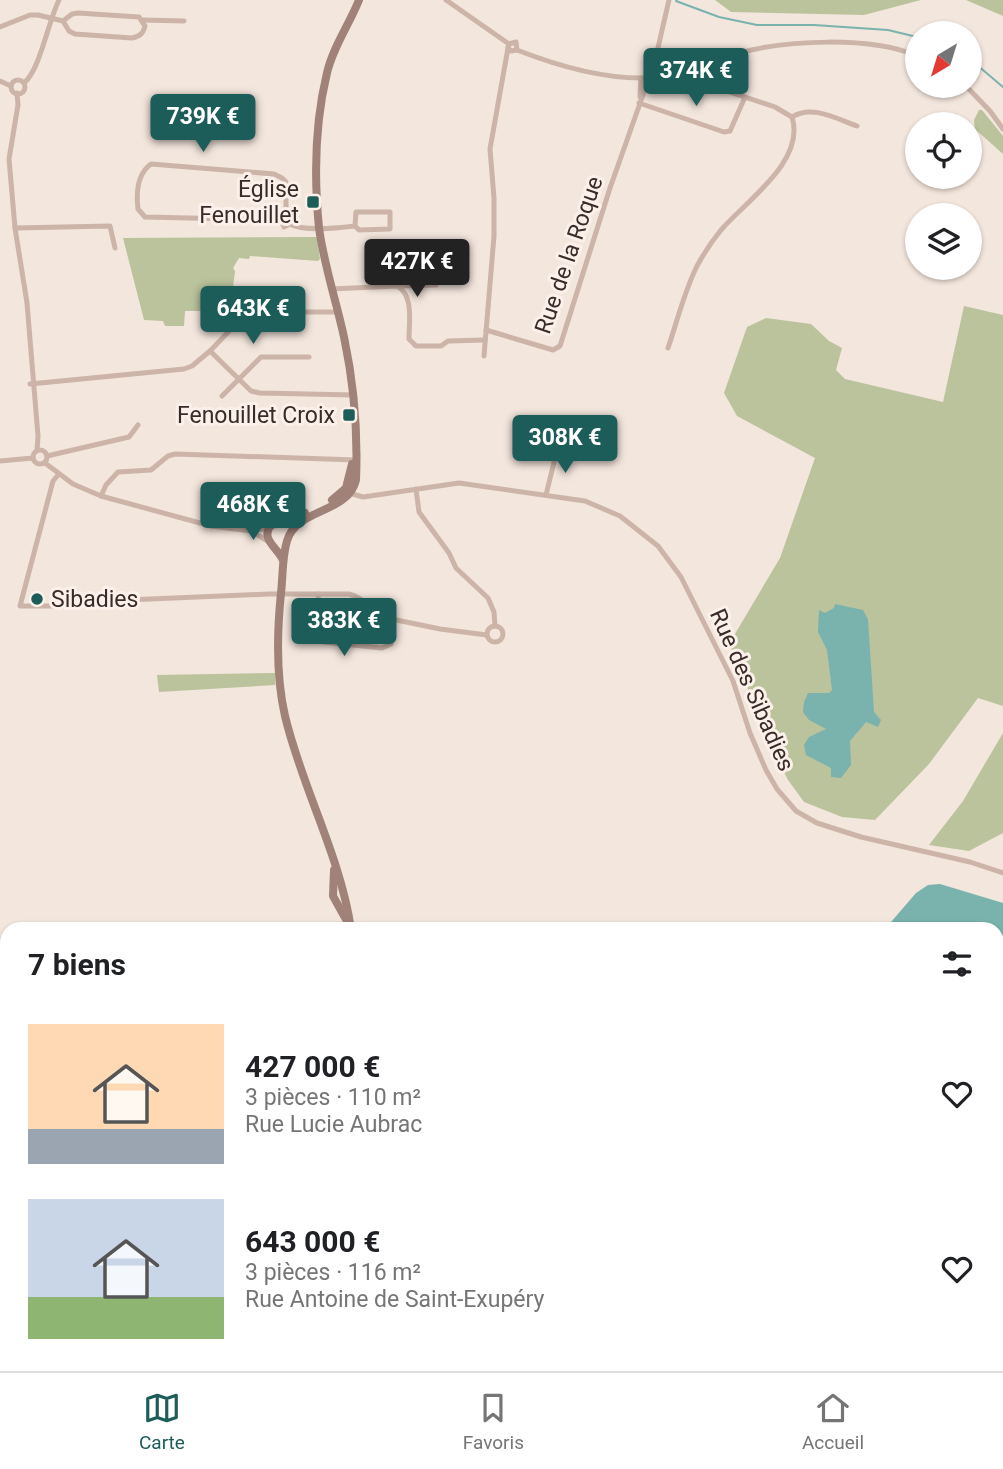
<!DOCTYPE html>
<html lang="fr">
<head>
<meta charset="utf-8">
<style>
  :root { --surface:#fff; --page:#f2f2f2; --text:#202124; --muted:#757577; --line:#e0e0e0; --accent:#1c5c59 }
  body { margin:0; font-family:Roboto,sans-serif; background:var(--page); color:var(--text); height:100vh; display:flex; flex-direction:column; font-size:26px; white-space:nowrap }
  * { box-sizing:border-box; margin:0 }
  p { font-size:23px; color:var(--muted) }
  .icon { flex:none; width:38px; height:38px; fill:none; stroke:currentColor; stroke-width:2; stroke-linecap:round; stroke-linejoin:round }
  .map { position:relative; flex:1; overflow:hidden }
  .sheet { position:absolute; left:0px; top:922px; width:1004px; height:450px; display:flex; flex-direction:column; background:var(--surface); border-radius:21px 21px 0 0; box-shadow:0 2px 5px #0004 }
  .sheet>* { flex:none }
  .needle { width:46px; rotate:218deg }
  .buttons { position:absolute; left:905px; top:21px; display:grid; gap:14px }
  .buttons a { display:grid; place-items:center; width:77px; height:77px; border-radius:50%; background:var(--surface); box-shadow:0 2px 5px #0004; font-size:35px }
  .price { position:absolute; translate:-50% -60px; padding:0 16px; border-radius:7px; background:var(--accent); color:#fff; font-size:23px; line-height:46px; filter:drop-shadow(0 2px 4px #0008) }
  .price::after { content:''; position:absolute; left:50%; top:42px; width:21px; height:16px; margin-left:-10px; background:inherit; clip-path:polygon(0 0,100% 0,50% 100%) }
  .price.current { background:#222; color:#fff }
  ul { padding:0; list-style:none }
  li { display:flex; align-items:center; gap:21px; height:175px; padding:0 28px }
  li span { display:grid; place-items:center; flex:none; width:196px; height:140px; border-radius:0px; color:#555 }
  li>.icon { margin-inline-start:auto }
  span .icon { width:84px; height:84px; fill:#fffc; stroke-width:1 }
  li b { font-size:30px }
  h2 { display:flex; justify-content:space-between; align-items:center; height:84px; padding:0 28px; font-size:30px }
  .tab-bar { display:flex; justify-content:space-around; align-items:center; height:98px; border-top:2px solid var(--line); background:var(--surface); font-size:19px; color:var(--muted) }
  .tab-bar a { display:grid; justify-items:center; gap:4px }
  .tab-bar .current { color:var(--accent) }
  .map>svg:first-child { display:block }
  .green { fill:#bbc39c }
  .water { fill:#7ab2ad }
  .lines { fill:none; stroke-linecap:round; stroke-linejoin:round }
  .stream { stroke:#7ab2ad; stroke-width:2 }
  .minor { stroke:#ccb4a8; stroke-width:5 }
  .secondary { stroke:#a08279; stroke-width:8 }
  .poi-dot { fill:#1c5c59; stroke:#fbf1ea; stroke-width:2.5 }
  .labels { text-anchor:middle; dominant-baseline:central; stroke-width:6; stroke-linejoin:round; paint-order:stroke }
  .poi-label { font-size:23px; fill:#392c28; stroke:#fbf1ea; text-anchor:end }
  .street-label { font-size:23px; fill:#392c28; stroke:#fbf1ea }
</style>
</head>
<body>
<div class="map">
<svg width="1003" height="1371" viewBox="0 0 1003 1371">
  <rect width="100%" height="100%" fill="#f3e6dd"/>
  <g class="green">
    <polygon points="715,0 921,0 864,15 731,12"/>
    <polygon points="966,0 1003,0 1003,16"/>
    <polygon points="979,110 982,110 1003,136 1003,154 975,129 974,120"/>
    <polygon points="317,237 320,259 318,261 250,256 249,259 239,258 233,268 235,271 230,311 185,311 184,326 165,326 163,321 144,320 123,238"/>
    <polygon points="964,306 1003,315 1003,706 978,698 929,764 875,820 842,817 804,802 788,780 754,714 745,678 729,644 780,558 815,458 737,416 724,393 747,327 766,318 811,324 829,341 842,348 836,370 845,379 943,402"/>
    <polygon points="275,673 275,685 159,692 157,675"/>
    <polygon points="1003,733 1003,833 969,851 929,845 963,801"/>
    <polygon points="1003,1088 1003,1231 998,1240 998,1099"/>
    <polygon points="661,1365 714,1365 720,1371 690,1371 682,1366 674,1371 658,1371"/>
    <polygon points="839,1365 895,1365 889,1371 834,1371"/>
  </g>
  <g class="water">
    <polygon points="835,604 863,610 868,619 874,712 881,720 878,727 866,722 850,741 851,765 841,778 831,777 831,768 806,755 804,745 809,737 826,729 809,720 803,712 804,702 808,693 829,693 832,690 827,650 818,632 819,610 825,613 834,608"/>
    <polygon points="940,884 1003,903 1003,1031 998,1046 998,929 885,929 916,893 928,885"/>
    <polygon points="1003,1299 1003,1371 963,1371 966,1365 998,1365 998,1309"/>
    <polygon points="761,1365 818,1365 814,1371 767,1371"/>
  </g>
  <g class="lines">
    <g class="stream">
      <polyline points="676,1 719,17 757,25 814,25 888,30 917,37"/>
      <polyline points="970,59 1003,87"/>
    </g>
    <g class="minor">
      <polyline points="446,0 509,44"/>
      <path d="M 78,13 L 139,17 L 145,26 C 143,34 140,36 132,38 L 75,34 L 69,31 L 63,21 L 72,14 Z"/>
      <polyline points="143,20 184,21"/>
      <polyline points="0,27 30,15 38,15 63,21"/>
      <path d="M 517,50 L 516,42 L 509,44 L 508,48 L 511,51 L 517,50 C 563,68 618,84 668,76 C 692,72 715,60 739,53 C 787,40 871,36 917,56"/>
      <polyline points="651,78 669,0"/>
      <circle cx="18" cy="87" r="7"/>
      <polyline points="0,81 11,86"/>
      <path d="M 24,83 C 40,70 48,22 59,0"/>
      <polyline points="966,86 990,111 1003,129"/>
      <polyline points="17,93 18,105 9,159 15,228 27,303 38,436 37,451"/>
      <polyline points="640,97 641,78"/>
      <polyline points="639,103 724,132 730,131 745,97"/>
      <path d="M 792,117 C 811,104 837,119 857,126"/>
      <polygon points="356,212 390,212 390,229 359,230 355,226"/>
      <path d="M 290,224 L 286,217 L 286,182 L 282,178 L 274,174 L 151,164 C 137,174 136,192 138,209 L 145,217 L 276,220 L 282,222 L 284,227 L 290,224 C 304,232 338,228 355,226"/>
      <polyline points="15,228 110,226 115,248"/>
      <polyline points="400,286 436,285"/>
      <path d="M 331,289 L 397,286 C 414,295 409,322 409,339 L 416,346 L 441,346 L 448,341 L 485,340"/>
      <polyline points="337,312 271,312 253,324 233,327 210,351 251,391 260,393 354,395"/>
      <polyline points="486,330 553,350 560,346 610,188 649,78"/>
      <path d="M 668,348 C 677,322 684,292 697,266 C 703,255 712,241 721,230 C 746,201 806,161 792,117 L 775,107 L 694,80 L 685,72"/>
      <polyline points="484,356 494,236 494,198 490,149 508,48"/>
      <polyline points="30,384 184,369 192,366 210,351"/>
      <polyline points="222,396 261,357 309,357"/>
      <circle cx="40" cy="457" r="7"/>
      <polyline points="47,456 129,437 138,425"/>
      <polyline points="0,461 33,458"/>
      <polyline points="45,463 73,484 101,496 211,526 251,531 269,528"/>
      <path d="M 58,475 L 53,481 L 20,606 L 66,606 L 80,602 L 269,594 L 349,594 C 364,597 369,610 382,617 L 440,629 L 487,635"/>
      <polyline points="416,489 419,512 449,553 456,568 488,598 494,612 495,626"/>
      <polyline points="349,493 363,497 459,483 585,501 620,516 658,546 681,577 733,681 750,733 766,770 777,789 796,811 817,823 861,837 970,862 1003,873"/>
      <polyline points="546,495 555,458 563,447"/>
      <polyline points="101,496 106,485 118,472 151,470 168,456 175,454 356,460"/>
      <polyline points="251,531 269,542"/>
      <polyline points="318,594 320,640 324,642 382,648 391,644 394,620"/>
      <circle cx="495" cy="634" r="8"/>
    </g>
    <g class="secondary">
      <polyline points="332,500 346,488 352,464"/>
      <path d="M 283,560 C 277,547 260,539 271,525 L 289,521 L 305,513"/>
      <polyline points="334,870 333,896 348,923"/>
      <path d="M 351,929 C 340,855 302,788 285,716 C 276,677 277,632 281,593 C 283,576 282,557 287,541 C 296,508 348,514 356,480 C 358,432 354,384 344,337 C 336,300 324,265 319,228 C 314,177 315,122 327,73 C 333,47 349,25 359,0"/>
      <polyline points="335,1371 336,1365"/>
    </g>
  </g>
  <g class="poi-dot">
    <rect x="306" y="195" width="14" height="14" rx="3.5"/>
    <rect x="342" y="408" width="14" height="14" rx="3.5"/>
    <circle cx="37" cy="599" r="7"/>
  </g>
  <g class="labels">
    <g class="poi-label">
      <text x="299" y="189">Église<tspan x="299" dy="26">Fenouillet</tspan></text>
      <text x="335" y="415">Fenouillet Croix</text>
      <text x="51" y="599" text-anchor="start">Sibadies</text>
    </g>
    <g class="street-label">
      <text transform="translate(569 255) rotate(-71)">Rue de la Roque</text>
      <text transform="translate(752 690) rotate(66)">Rue des Sibadies</text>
    </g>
  </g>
</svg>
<div class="buttons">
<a><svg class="needle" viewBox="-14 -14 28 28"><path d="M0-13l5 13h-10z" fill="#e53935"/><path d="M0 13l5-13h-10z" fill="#757577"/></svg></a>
<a><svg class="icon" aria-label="locate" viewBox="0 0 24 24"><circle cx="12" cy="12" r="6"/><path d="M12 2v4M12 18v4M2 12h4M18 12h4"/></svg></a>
<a><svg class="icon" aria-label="layers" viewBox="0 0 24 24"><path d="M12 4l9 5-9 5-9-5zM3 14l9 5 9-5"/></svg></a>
</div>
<b class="price" style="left:696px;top:108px">374K €</b>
<b class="price" style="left:203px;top:154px">739K €</b>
<b class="price current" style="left:417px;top:299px">427K €</b>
<b class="price" style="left:253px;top:346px">643K €</b>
<b class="price" style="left:565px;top:475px">308K €</b>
<b class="price" style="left:253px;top:542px">468K €</b>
<b class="price" style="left:344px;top:658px">383K €</b>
<section class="sheet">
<h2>7 biens<svg class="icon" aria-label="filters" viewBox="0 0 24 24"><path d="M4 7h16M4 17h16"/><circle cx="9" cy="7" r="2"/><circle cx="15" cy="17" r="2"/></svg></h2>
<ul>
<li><span style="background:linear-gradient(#ffd9b3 75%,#9aa5b1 0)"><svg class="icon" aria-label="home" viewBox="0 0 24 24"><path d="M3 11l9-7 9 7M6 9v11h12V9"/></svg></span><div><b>427 000 €</b><p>3 pièces · 110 m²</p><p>Rue Lucie Aubrac</p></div><svg class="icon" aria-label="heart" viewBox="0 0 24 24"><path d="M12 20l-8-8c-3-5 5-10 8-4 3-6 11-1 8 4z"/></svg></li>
<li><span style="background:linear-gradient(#c9d6e8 70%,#8fb573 0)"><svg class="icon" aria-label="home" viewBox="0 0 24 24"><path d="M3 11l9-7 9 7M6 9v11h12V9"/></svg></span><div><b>643 000 €</b><p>3 pièces · 116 m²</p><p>Rue Antoine de Saint-Exupéry</p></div><svg class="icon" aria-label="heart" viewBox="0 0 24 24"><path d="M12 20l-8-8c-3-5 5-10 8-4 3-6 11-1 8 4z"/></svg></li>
</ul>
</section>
</div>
<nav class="tab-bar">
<a class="current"><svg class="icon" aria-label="map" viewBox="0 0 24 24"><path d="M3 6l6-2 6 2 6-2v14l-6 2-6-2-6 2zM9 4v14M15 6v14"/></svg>Carte</a>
<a><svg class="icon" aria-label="saved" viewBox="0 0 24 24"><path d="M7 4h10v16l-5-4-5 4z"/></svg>Favoris</a>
<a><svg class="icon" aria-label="home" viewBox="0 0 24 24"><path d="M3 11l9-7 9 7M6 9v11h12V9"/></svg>Accueil</a>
</nav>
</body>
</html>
